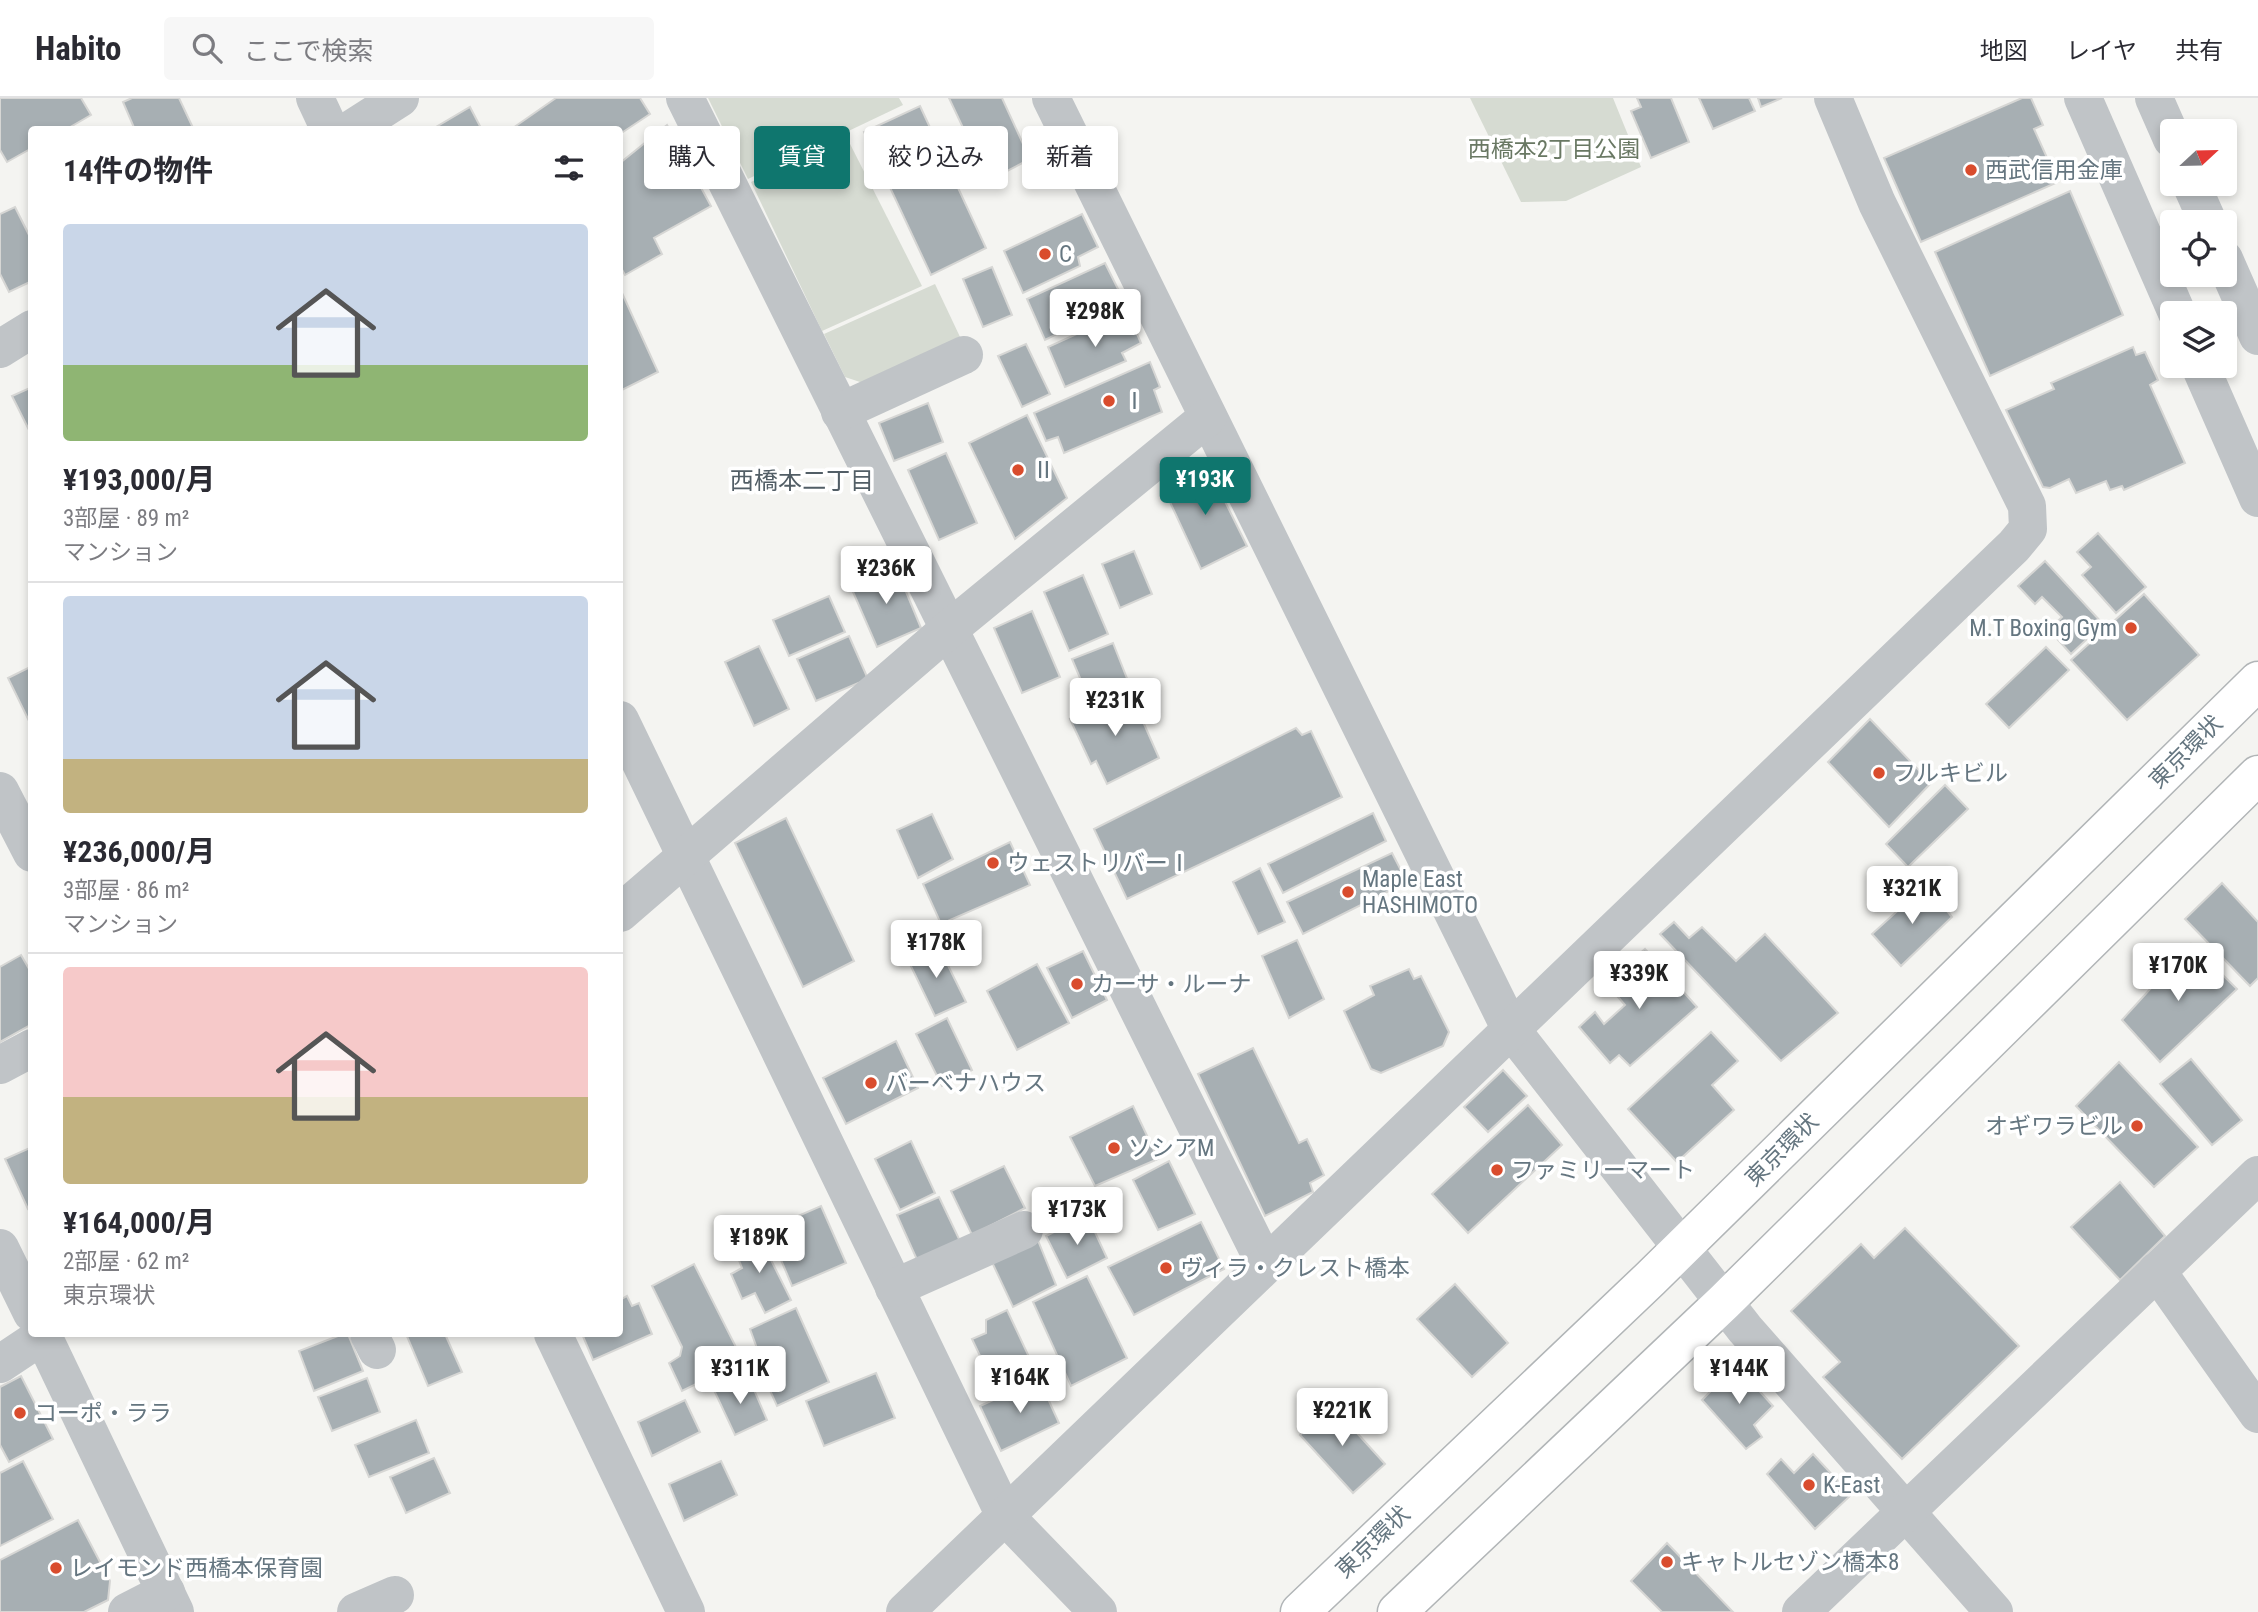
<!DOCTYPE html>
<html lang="ja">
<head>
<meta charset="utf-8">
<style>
  :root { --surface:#fff; --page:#f7f7f7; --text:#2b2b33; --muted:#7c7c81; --line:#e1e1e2; --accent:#0f766e }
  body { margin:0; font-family:"Roboto Condensed","Noto Sans JP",sans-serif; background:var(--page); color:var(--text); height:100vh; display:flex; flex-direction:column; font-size:26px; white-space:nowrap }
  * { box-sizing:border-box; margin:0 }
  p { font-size:23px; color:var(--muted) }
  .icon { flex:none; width:38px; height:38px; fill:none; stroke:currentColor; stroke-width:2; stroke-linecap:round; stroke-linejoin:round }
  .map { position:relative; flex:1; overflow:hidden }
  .side { position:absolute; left:28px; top:28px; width:595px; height:1211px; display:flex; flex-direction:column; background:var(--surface); border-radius:7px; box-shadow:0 4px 10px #0003 }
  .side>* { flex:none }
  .top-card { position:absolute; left:644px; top:28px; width:665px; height:63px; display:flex; gap:14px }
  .needle { width:46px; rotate:68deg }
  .fabs { position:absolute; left:2160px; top:21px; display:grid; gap:14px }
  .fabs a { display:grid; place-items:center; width:77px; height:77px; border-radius:7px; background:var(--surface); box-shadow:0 4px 10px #0003; font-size:35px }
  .price { position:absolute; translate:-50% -60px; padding:0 16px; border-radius:7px; background:#fff; color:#222; font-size:23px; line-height:46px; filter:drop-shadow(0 2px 4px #0008) }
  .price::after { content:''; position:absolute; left:50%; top:42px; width:21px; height:16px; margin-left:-10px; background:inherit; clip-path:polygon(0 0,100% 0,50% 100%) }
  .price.current { background:var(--accent); color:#fff }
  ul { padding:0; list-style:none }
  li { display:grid; align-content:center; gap:14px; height:371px; padding:0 35px }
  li+li { border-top:2px solid var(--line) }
  li span { display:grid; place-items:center; height:217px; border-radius:7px; color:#555 }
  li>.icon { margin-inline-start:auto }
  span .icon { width:126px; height:126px; fill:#fffc; stroke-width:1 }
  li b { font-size:30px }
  h2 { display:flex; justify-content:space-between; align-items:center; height:84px; padding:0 35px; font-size:30px }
  .pill { padding:0 24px; border-radius:7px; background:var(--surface); box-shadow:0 4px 10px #0003; font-size:24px; line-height:63px }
  .pill.current { background:var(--accent); color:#fff }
  header { display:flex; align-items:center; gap:42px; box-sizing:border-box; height:98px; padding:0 35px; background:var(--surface); border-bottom:2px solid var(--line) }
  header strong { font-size:33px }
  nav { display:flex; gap:38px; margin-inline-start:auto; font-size:24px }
  .search { width:490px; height:63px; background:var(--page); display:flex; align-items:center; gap:18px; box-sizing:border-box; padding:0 24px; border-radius:7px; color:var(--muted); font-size:26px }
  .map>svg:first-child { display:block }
  .green { fill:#d6dbd2 }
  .building { fill:#a7afb3; stroke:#d6d6d4; stroke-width:2 }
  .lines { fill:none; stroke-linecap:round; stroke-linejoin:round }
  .highway-casing { stroke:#b1b5b7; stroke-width:41 }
  .minor { stroke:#c0c4c7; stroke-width:38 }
  .highway { stroke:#fff; stroke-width:38 }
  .poi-dot { fill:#d94c2d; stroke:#fff; stroke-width:2.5 }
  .labels { text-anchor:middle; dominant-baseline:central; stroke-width:7; stroke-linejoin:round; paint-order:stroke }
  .park-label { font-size:23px; fill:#697863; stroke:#fff }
  .poi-label { font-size:23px; fill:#657680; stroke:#fff; text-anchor:start }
  .street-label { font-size:23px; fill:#657680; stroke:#fff }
  .neighbourhood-label { font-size:24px; fill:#525e66; stroke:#fff }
</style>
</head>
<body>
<header>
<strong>Habito</strong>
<div class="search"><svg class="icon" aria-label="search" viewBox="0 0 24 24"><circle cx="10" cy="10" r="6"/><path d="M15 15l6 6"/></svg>ここで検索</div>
<nav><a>地図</a><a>レイヤ</a><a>共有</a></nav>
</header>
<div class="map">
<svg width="2258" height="1514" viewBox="0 0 2258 1514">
  <rect width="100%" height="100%" fill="#f4f4f1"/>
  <g class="green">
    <polygon points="708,0 899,0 903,7 748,81"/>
    <polygon points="1470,0 1613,0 1641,69 1566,103 1521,104"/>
    <polygon points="846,38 922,188 822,233 751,84"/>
    <polygon points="935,186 961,241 866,286 845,279 824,236"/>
  </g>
  <g class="building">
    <polygon points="0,0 81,0 91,17 65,32 32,32 32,50 7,64 0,52"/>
    <polygon points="132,0 179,0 194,32 135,32 123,4"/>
    <polygon points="556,0 640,0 650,16 620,36 620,32 510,32"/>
    <polygon points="949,0 1002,0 1030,61 988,83"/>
    <polygon points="1637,0 1671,0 1689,44 1651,60 1631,13 1641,9"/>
    <polygon points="1699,0 1749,0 1755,13 1713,31"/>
    <polygon points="1758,0 1782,0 1761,9"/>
    <polygon points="2022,0 2031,0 2043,27 2034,31 2058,84 1921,144 1884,60"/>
    <polygon points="920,8 986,150 931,177 864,34"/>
    <polygon points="470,9 482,32 431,32"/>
    <polygon points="667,27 711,108 654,140 662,156 625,177 620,168 620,65"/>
    <polygon points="2070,93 2123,217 1990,278 1935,154"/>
    <polygon points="15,109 32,143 32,183 9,194 0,176 0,116"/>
    <polygon points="1082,116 1098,149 1078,159 1080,168 1023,195 1004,153"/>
    <polygon points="1105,165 1121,197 1101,206 1102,214 1045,242 1027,201"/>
    <polygon points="992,169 1012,217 983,229 963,181"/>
    <polygon points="622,195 658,274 620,293 620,196"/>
    <polygon points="1127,213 1141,245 1122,255 1126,263 1065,289 1048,249"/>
    <polygon points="1026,246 1050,296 1022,309 998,258"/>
    <polygon points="2133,249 2136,257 2145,254 2158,282 2150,287 2185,365 2124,392 2122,388 2110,392 2106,383 2076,395 2069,381 2050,390 2043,389 2006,312 2054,291 2051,285"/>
    <polygon points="1150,264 1160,289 1154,292 1162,314 1064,355 1058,339 1046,343 1034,315"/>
    <polygon points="32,289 32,338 12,298"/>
    <polygon points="928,305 943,344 894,363 879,325"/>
    <polygon points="1027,317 1067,400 1015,441 969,345"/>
    <polygon points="946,355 977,425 939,442 908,372"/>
    <polygon points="1207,367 1247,448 1201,471 1163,389"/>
    <polygon points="2098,435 2146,489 2116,515 2082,477 2091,469 2077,454"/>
    <polygon points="1134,453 1152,496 1120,510 1102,466"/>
    <polygon points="2045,463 2103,526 2071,556 2049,532 2062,519 2042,499 2035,506 2018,488"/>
    <polygon points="895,467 921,530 877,549 850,487"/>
    <polygon points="1083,477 1108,536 1069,553 1044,494"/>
    <polygon points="2144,496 2199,557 2127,622 2071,562"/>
    <polygon points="829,498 845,534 789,558 773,522"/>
    <polygon points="1032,513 1060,579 1022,595 994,530"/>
    <polygon points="849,538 868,581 816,603 797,561"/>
    <polygon points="1113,545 1128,583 1088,599 1072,561"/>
    <polygon points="759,548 789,611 754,628 725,564"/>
    <polygon points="2046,549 2069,572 2009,630 1986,606"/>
    <polygon points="32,568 32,629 8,580"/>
    <polygon points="1130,594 1159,660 1107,686 1096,663 1091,666 1070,621"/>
    <polygon points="1870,621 1931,685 1889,729 1828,664"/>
    <polygon points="1296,630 1302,637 1311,633 1342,699 1127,801 1094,731"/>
    <polygon points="1945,687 1968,711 1908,769 1886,746"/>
    <polygon points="1373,715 1386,743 1283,795 1268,766"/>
    <polygon points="932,716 953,761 918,780 897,732"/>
    <polygon points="786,720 854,863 803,889 735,745"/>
    <polygon points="1010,744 1030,787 941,826 923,786"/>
    <polygon points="1392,755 1407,784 1303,836 1287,804"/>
    <polygon points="1260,770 1285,824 1258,836 1233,784"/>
    <polygon points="2222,785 2258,824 2258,880 2250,888 2185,821"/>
    <polygon points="1926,787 1952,819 1901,868 1872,836"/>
    <polygon points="1674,824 1689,840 1702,829 1736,863 1765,836 1838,915 1781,963 1660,836"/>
    <polygon points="1297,842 1324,901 1289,920 1262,858"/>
    <polygon points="937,845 966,904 935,918 907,860"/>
    <polygon points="2191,846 2237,891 2160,964 2122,922"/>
    <polygon points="1645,851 1697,909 1630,968 1619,957 1610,965 1579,929 1595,914 1604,926 1625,907 1606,885"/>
    <polygon points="1083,853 1107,902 1072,920 1047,870"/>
    <polygon points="21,857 32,876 32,926 0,944 0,869"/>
    <polygon points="1037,866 1069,925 1017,952 987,893"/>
    <polygon points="1409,871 1414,881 1421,878 1449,934 1443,948 1381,975 1371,971 1344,913 1374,897 1370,888"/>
    <polygon points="947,920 972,972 942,988 916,936"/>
    <polygon points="1711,934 1738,963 1712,987 1734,1012 1677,1064 1628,1011"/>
    <polygon points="896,943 918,990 846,1026 823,980"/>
    <polygon points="1253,950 1299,1045 1307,1041 1324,1077 1310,1085 1313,1094 1265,1118 1198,976"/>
    <polygon points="2191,961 2242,1022 2212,1047 2160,986"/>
    <polygon points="2119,964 2198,1049 2154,1089 2076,1008"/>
    <polygon points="1503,972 1527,998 1488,1034 1464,1009"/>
    <polygon points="1528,1007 1562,1047 1468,1135 1432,1096"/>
    <polygon points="1133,1008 1158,1061 1095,1088 1070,1039"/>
    <polygon points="911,1043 935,1095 900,1112 875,1061"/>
    <polygon points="32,1049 32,1110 28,1111 5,1061"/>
    <polygon points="1169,1063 1195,1116 1158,1132 1133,1082"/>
    <polygon points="1004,1068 1025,1110 972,1137 951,1093"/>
    <polygon points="2120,1084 2165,1138 2120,1182 2071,1129"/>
    <polygon points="939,1099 960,1143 918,1164 897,1117"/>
    <polygon points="821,1108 846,1165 792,1188 768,1131"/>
    <polygon points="1087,1117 1107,1160 1067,1180 1046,1138"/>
    <polygon points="1201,1124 1224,1171 1134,1217 1108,1169"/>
    <polygon points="1905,1130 2019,1248 1902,1361 1823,1279 1840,1264 1791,1213 1861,1146 1874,1160"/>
    <polygon points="758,1136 791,1202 765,1215 755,1195 742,1201 731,1176 742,1170 733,1147"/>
    <polygon points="1037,1140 1056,1187 1013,1209 991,1162"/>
    <polygon points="694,1166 743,1263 682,1293 669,1265 680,1258 682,1249 652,1188"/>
    <polygon points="1087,1178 1127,1260 1071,1288 1033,1204"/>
    <polygon points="1455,1186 1508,1245 1472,1279 1417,1221"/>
    <polygon points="627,1198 632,1208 639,1205 652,1236 593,1262 582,1236 620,1236 620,1202"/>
    <polygon points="796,1210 829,1284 777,1308 755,1259 759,1256 750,1231"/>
    <polygon points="1007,1212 1037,1276 998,1296 972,1241 986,1235 986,1222"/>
    <polygon points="343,1236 348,1236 363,1273 314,1293 299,1253"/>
    <polygon points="406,1236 445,1236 462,1274 428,1288"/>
    <polygon points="1736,1267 1773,1308 1754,1327 1762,1339 1746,1351 1702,1302"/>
    <polygon points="876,1275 895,1320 824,1348 806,1303"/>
    <polygon points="21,1278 53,1341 9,1364 0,1347 0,1289"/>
    <polygon points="737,1279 742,1292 752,1287 767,1322 735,1337 713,1290"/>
    <polygon points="367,1280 380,1314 332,1333 318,1299"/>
    <polygon points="1039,1281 1059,1325 1001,1353 980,1308"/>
    <polygon points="685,1302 700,1334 652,1358 638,1324"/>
    <polygon points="1329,1304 1385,1366 1353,1395 1300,1337"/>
    <polygon points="416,1322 429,1355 369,1379 355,1347"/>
    <polygon points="1813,1356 1851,1397 1815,1431 1767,1376 1781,1361 1794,1375"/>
    <polygon points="434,1360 450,1395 406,1415 390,1379"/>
    <polygon points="23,1363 53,1421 0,1448 0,1375"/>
    <polygon points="721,1363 737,1397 684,1423 669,1386"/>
    <polygon points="78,1422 110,1483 108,1502 84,1514 0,1514 0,1462"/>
    <polygon points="1667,1445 1733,1514 1662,1514 1631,1483"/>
  </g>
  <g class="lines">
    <defs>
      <g id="highway">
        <polyline points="1300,1514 1650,1181 2258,583"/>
        <polyline points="1397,1514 1724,1204 2258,677"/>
      </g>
    </defs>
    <use href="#highway" class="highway-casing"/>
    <g class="minor">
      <polyline points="315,0 330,32"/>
      <polyline points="685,0 1265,1166"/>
      <polyline points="1051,0 1510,930 1745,1231 1994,1514"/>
      <polyline points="2083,0 2177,215"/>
      <polyline points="2154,0 2172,41"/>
      <polyline points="350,32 400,0"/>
      <polyline points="2191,86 2208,124"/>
      <polyline points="2224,161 2258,238"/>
      <polyline points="0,251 32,231"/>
      <polyline points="2200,268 2258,400"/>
      <polyline points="840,314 964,257"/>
      <polyline points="620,622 1005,1418 1098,1514"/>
      <polyline points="0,693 32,755"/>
      <polyline points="620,815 948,532 1208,319"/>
      <polyline points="0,967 32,950"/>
      <polyline points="0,1150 32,1215"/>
      <polyline points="2157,1173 2258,1316"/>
      <polyline points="894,1190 1024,1132"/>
      <polyline points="42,1236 175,1514"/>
      <polyline points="369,1236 377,1252"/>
      <polyline points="553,1236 686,1514"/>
      <polyline points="0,1266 45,1236"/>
      <polyline points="127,1514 166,1494"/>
      <polyline points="356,1514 395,1497"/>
      <polyline points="905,1514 2014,448 2028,431 2027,408 1877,105 1833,0"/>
      <polyline points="1801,1514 2258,1077"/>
    </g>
    <use href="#highway" class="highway"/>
  </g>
  <g class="poi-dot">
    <circle cx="1971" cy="72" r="7"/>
    <circle cx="1045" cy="156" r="7"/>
    <circle cx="1109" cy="303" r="7"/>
    <circle cx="1018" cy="372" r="7"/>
    <circle cx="2131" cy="530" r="7"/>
    <circle cx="1879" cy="675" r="7"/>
    <circle cx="993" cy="765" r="7"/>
    <circle cx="1348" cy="794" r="7"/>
    <circle cx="1077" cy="886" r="7"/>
    <circle cx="871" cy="985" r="7"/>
    <circle cx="2137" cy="1028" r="7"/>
    <circle cx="1114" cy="1050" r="7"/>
    <circle cx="1497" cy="1072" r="7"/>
    <circle cx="1166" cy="1170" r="7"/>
    <circle cx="20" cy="1315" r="7"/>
    <circle cx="1809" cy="1387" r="7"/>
    <circle cx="1667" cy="1464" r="7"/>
    <circle cx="56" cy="1470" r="7"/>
  </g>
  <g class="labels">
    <g class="park-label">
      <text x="1554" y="51">西橋本2丁目公園</text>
    </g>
    <g class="poi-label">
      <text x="1985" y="72">西武信用金庫</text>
      <text x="1059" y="156">C</text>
      <text x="1123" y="303">Ⅰ</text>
      <text x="1032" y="372">Ⅱ</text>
      <text x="2117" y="530" text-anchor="end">M.T Boxing Gym</text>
      <text x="1893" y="675">フルキビル</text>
      <text x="1007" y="765">ウェストリバーⅠ</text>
      <text x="1362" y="781">Maple East<tspan x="1362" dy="26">HASHIMOTO</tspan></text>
      <text x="1091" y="886">カーサ・ルーナ</text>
      <text x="885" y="985">バーベナハウス</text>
      <text x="2123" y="1028" text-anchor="end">オギワラビル</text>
      <text x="1128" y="1050">ソシアM</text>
      <text x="1511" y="1072">ファミリーマート</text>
      <text x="1180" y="1170">ヴィラ・クレスト橋本</text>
      <text x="34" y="1315">コーポ・ララ</text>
      <text x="1823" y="1387">K-East</text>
      <text x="1681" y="1464">キャトルセゾン橋本8</text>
      <text x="70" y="1470">レイモンド西橋本保育園</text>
    </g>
    <g class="street-label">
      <text transform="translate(2186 654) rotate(-45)">東京環状</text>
      <text transform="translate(1782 1052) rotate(-45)">東京環状</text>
      <text transform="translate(1373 1444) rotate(-44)">東京環状</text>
    </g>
    <g class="neighbourhood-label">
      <text x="802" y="383">西橋本二丁目</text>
    </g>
  </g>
</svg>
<div class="fabs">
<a><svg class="needle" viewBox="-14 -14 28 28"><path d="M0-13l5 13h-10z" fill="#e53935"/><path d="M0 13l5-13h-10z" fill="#7c7c81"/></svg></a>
<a><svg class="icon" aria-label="locate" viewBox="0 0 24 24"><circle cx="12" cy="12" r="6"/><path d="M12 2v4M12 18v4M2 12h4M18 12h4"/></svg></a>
<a><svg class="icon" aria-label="layers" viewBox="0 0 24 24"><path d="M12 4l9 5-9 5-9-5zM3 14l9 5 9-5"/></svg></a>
</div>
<b class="price" style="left:1095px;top:251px">¥298K</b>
<b class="price current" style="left:1205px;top:419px">¥193K</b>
<b class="price" style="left:886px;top:508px">¥236K</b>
<b class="price" style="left:1115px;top:640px">¥231K</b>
<b class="price" style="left:1912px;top:828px">¥321K</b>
<b class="price" style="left:936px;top:882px">¥178K</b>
<b class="price" style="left:2178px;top:905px">¥170K</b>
<b class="price" style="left:1639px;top:913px">¥339K</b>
<b class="price" style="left:1077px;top:1149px">¥173K</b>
<b class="price" style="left:759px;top:1177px">¥189K</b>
<b class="price" style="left:740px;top:1308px">¥311K</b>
<b class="price" style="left:1739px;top:1308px">¥144K</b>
<b class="price" style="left:1020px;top:1317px">¥164K</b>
<b class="price" style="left:1342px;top:1350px">¥221K</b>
<div class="top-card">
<a class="pill">購入</a>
<a class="pill current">賃貸</a>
<a class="pill">絞り込み</a>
<a class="pill">新着</a>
</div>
<section class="side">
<h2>14件の物件<svg class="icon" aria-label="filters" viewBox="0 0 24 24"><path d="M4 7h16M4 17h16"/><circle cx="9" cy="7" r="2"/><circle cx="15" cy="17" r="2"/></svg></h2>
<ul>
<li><span style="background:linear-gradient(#c9d6e8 65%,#8fb573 0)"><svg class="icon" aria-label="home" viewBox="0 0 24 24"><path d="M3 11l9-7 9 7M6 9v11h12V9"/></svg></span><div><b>¥193,000/月</b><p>3部屋 · 89 m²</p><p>マンション</p></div></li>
<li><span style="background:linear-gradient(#c9d6e8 75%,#c2b280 0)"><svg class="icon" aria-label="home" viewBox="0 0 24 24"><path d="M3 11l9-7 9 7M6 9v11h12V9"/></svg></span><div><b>¥236,000/月</b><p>3部屋 · 86 m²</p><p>マンション</p></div></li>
<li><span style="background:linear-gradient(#f6c9c9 60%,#c2b280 0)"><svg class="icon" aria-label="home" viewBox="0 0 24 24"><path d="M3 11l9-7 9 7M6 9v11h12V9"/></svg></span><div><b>¥164,000/月</b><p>2部屋 · 62 m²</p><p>東京環状</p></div></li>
</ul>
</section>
</div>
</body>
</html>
